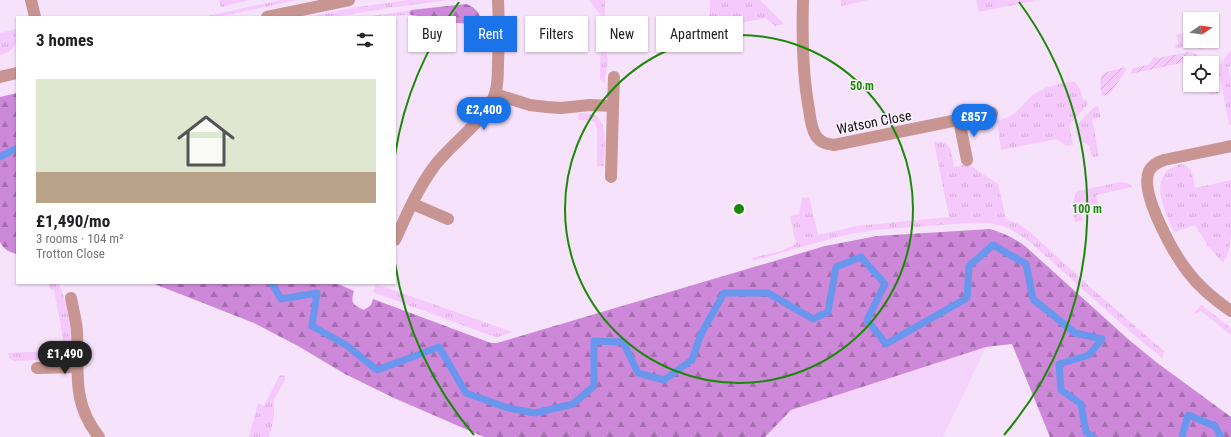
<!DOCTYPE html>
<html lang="en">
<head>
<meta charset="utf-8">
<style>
  :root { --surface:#fff; --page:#f6f6f6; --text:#202124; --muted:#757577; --accent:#1a73e8 }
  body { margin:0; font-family:"Roboto Condensed",sans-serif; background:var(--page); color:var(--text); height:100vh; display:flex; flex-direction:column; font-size:15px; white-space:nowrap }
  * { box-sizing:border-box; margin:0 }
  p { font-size:13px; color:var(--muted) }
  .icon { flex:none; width:22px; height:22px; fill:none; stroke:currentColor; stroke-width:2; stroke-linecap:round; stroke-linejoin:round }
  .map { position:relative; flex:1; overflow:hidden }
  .sheet { position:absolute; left:16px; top:16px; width:380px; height:268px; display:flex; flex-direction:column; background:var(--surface); border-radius:0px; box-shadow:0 1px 3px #0004 }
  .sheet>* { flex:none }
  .top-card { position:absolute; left:408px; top:16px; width:380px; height:36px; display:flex; gap:8px }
  .needle { width:26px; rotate:77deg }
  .tools { position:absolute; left:1183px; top:12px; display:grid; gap:8px }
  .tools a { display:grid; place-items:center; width:36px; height:36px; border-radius:0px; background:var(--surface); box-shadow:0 1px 3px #0004; font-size:20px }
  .price { position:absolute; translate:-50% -34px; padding:0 9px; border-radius:14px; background:var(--accent); color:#fff; font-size:13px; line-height:26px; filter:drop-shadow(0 1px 2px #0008) }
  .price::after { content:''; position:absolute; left:50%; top:24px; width:12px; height:9px; margin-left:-6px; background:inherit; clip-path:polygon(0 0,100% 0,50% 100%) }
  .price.current { background:#222; color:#fff }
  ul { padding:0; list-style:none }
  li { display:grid; align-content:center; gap:8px; height:212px; padding:0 20px }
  li span { display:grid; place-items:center; height:124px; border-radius:0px; color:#555 }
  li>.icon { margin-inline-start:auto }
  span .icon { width:72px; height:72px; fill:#fffc; stroke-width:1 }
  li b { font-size:17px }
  h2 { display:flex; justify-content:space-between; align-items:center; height:48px; padding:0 20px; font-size:17px }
  .chip { padding:0 14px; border-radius:0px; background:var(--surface); box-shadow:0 1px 3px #0004; font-size:14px; line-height:36px }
  .chip.current { background:var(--accent); color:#fff }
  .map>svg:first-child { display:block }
  .built { fill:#f4d4fa }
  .grass { fill:url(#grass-tufts) }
  .forest { fill:url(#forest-firs) }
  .garden { fill:url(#garden-furrows) }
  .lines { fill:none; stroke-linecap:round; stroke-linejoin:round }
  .stream { stroke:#6897ed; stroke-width:7 }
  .minor { stroke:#c89592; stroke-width:12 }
  .tertiary { stroke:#c89592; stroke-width:12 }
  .ring { fill:none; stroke:#1b8908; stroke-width:2 }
  .labels { text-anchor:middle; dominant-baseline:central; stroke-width:3; stroke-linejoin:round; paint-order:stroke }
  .street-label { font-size:14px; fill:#120714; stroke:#fcf5fd }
  .centre { fill:#1b8908; stroke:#fcf5fd; stroke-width:2 }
  .ring-label { font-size:12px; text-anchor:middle; font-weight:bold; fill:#1b8908; stroke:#fcf5fd; stroke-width:3; stroke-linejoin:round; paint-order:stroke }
</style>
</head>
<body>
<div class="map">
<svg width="1231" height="437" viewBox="0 0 1231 437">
  <defs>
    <pattern id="grass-tufts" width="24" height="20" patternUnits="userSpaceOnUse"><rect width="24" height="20" fill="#f6c9fd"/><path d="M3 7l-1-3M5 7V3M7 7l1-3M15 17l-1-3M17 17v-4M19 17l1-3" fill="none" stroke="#d2abd8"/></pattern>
    <pattern id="forest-firs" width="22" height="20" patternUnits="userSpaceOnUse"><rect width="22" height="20" fill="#ce88da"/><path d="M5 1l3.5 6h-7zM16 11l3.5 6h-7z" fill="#a66db0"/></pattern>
    <pattern id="garden-furrows" width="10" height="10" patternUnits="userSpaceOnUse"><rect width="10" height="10" fill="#f6c9fd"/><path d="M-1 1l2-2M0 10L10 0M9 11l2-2" fill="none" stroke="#d2abd8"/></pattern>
  </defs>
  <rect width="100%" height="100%" fill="#f7e2fb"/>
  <polygon class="built" points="986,347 943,437 765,437 791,410"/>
  <g class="grass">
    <polygon points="219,0 250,0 221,7"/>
    <polygon points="280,0 297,0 218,17 203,17"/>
    <polygon points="408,0 450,0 388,8 334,17 309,17 352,8"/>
    <polygon points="589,0 605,0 605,46 608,62 604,84 600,79 601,16"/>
    <polygon points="710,0 760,0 784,24 775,26 766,18 709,29"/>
    <polygon points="841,0 868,0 841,6"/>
    <polygon points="976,0 1038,0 979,12"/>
    <polygon points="411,10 409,13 411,15 365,17"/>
    <path d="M 17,29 C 17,44 15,51 0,55 L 0,33 Z"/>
    <polygon points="1189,32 1190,41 1206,41 1208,48 1198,49 1191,45 1176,49 1175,45 1179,44 1176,35"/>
    <polygon points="1231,50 1231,66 1228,67 1231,79 1231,125 1229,124 1218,67"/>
    <path d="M 1074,81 L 1080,89 L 1083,100 L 1086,99 L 1088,104 L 1069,125 L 1073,145 L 1067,146 L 1056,139 L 1001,150 L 997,121 C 1019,116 1021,103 1037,92 C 1048,85 1062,84 1074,81 Z"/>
    <polygon points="1098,106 1101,117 1092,119 1099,156 1092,157 1089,145 1081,141 1079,142 1075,127 1094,107"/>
    <path d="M 579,113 C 585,113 593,113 597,117 C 609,127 604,152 604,166 L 597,166 L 597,129 L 594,122 L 589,120 L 578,120 Z"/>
    <polygon points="934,142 941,142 946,143 951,150 954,167 968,164 998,184 1006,219 1019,224 1030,232 1098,294 1164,351 1162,358 1134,335 1030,242 1017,233 1003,226 989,223 968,223 875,230 850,234 823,241 753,261 752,258 781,251 796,244 790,216 799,214 802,198 809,197 818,235 856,226 949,217"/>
    <path d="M 1180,164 C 1194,167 1192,176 1195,188 L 1231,180 L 1231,236 L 1229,251 L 1223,263 L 1208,246 L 1195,225 L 1174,232 C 1164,209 1146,175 1180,164 Z"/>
    <polygon points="1121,182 1128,183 1132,187 1096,195 1098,204 1080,208 1083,220 1075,222 1072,206 1077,191"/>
    <path d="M 49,283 L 59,283 C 64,296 74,331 70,344 C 68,351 62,356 55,359 L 15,361 L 10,359 L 8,353 L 53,351 L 61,345 L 63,338 L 54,290 L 50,290 Z"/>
    <polygon points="376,284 513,332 498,337 492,336 373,292"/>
    <polygon points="1201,305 1231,328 1231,335 1201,311 1193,315"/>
    <polygon points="282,375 285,376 285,380 274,400 274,417 269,437 249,437 258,403 264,406 279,376"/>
  </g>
  <g class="forest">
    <path d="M 466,4 C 475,7 480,12 481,22 C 458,27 434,18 411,15 L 409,13 L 411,10 Z"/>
    <path d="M 17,93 L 17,254 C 9,252 3,249 0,242 L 0,97 Z"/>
    <path d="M 990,229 C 1003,233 1014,238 1025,246 L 1128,339 L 1156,362 L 1231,417 L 1231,437 L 1050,437 L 1012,344 L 986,347 L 791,410 L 765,437 L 484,437 L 394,398 L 345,374 L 298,346 L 254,323 L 152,283 L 336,283 L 354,291 C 350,303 353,305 364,310 L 371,305 L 373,299 L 491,343 L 497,343 L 825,246 L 877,236 Z"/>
  </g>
  <g class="garden">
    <polygon points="1188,52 1197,54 1208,63 1198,63 1195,60 1130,74 1133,68 1148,65 1155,56 1158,58"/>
    <polygon points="1212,66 1214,68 1220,93 1210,95 1209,85 1212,85"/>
    <path d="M 1125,67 L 1126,70 L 1110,94 L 1102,96 C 1097,70 1103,73 1125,67 Z"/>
  </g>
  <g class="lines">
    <g class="stream">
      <polyline points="0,157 17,148"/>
      <polyline points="272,283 281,299 317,293 312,326 346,345 377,370 439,347 466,393 508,408 535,413 573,404 594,386 594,341 623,342 638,373 664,380 692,360 701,334 724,293 768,293 813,319 828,312 836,267 861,257 885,284 867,320 886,344 967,298 969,266 993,245 1026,264 1033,299 1075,333 1102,339 1089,355 1059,364 1061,390 1081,404 1086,432 1093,437"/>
      <polyline points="1182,437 1188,415 1215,426 1221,437"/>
    </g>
    <g class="minor">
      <polyline points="31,0 35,17"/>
      <path d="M 803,0 C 802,36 802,73 809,109 C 810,118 811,128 816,136 C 821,143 827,144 834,145 L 992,113"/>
      <polyline points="495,94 530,105 547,107 561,108 590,105 613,106 611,177"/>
      <polyline points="613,106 614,77"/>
      <polyline points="959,120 967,160"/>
      <path d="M 1231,146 L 1164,160 C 1158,162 1152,165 1149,171 C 1139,193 1174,254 1188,272 C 1200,288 1215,300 1231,311"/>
      <polyline points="413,204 448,219"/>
      <path d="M 395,240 C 406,216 417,190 433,168 C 450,144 486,121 495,94 C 498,85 498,73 498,64 C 499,42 499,21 498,0"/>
      <path d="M 71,298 C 73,309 76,320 77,331 C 79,372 71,402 99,437"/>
      <polyline points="37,368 77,367"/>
    </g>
    <g class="tertiary">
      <polyline points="267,17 349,0"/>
      <polyline points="0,77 17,73"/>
    </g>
  </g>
  <g class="ring">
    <circle cx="739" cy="209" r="174"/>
    <path d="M474 435A348 348 0 0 1 395 263M395 155A348 348 0 0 1 459 2M1019 2A348 348 0 0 1 1004 435"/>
  </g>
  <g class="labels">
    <g class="street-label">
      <text transform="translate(874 122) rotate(-11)">Watson Close</text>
    </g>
  </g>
  <circle cx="739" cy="209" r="6" class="centre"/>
  <g class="ring-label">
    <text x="862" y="90">50 m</text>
    <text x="1087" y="213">100 m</text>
  </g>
</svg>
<div class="tools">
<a><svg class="needle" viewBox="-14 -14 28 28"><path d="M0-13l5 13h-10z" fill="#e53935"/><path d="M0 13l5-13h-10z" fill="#757577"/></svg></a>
<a><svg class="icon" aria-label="locate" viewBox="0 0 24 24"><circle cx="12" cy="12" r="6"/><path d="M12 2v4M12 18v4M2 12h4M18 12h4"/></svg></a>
</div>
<b class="price" style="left:484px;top:131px">£2,400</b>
<b class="price" style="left:974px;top:138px">£857</b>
<b class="price current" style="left:65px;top:375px">£1,490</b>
<div class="top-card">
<a class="chip">Buy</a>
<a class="chip current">Rent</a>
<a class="chip">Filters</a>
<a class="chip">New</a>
<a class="chip">Apartment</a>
</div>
<section class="sheet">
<h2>3 homes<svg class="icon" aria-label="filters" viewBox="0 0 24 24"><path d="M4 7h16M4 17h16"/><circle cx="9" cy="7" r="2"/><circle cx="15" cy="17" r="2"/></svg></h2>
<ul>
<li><span style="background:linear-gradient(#dfe7d0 75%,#b9a48a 0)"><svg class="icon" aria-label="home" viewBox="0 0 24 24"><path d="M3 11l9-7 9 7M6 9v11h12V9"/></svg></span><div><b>£1,490/mo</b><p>3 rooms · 104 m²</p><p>Trotton Close</p></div></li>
</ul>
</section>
</div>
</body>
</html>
